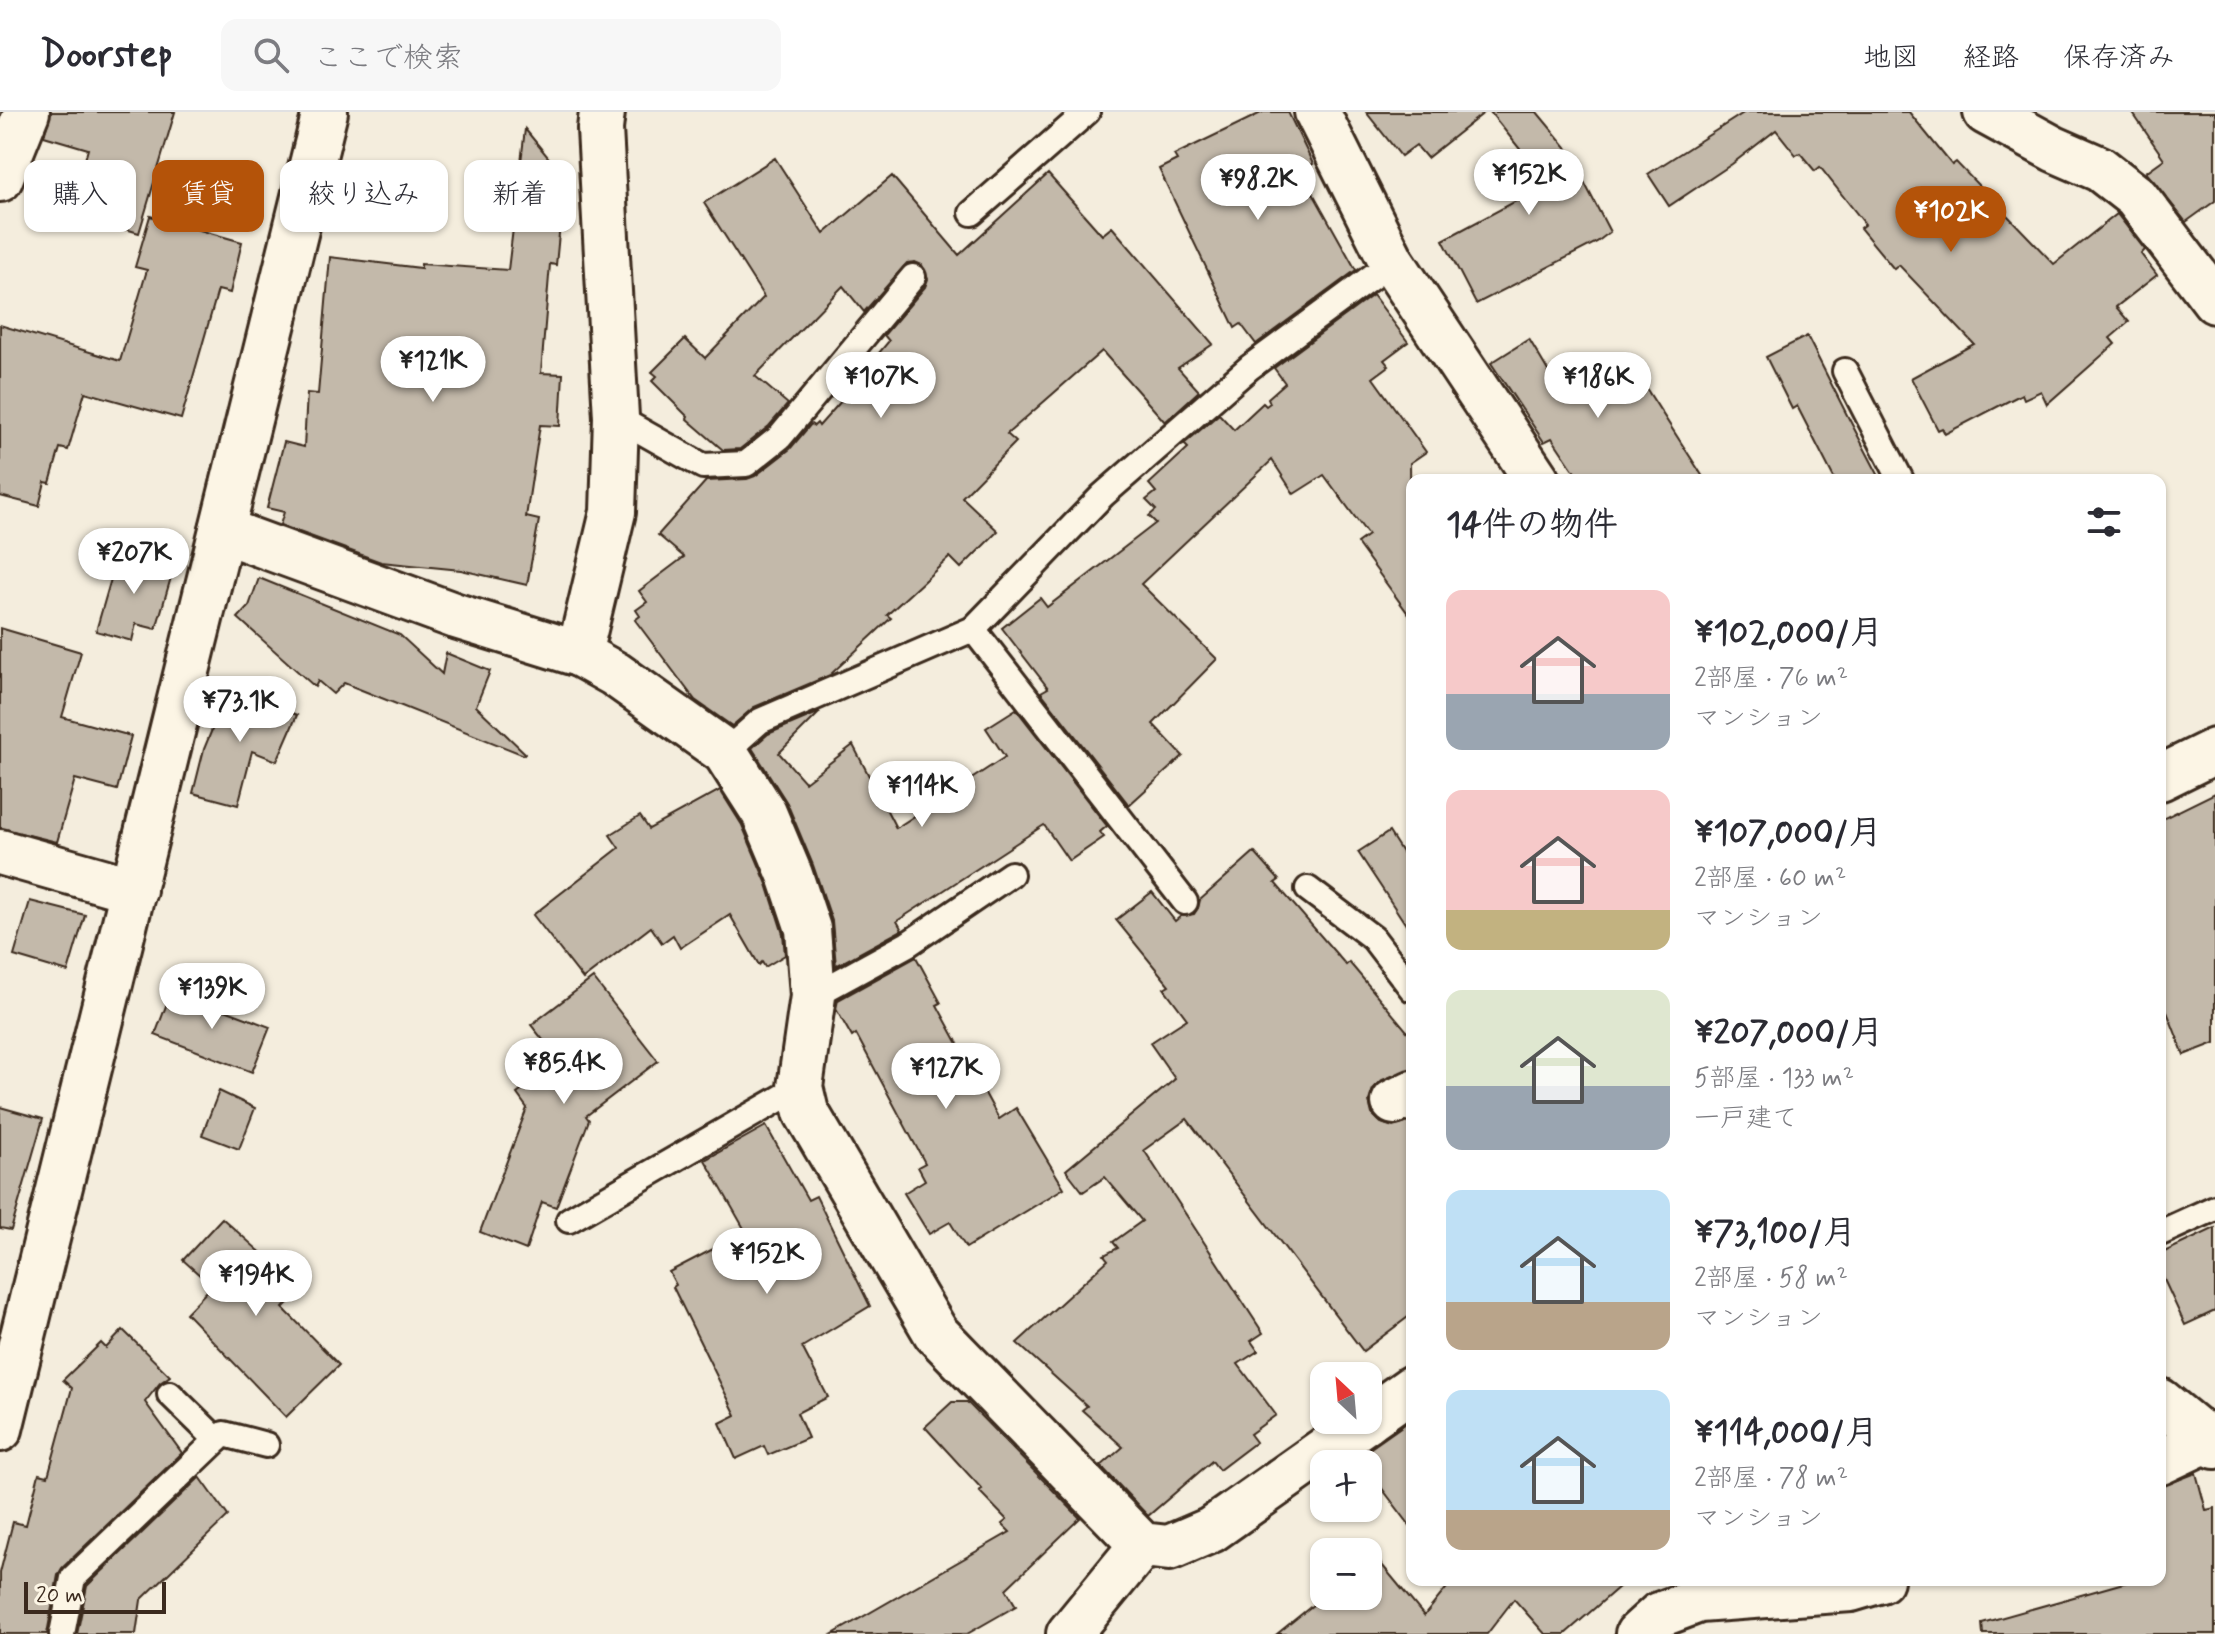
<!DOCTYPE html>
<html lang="ja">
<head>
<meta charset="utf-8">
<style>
  :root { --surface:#fff; --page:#f7f7f7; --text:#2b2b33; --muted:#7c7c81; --line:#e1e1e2; --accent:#b45309 }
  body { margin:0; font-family:Mynerve,"Klee One",sans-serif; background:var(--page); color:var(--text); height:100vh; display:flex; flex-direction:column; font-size:30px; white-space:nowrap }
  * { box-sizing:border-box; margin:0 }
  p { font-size:26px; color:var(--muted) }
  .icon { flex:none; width:44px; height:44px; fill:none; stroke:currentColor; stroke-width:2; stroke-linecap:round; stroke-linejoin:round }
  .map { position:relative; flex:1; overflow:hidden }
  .panel { position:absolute; left:1406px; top:362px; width:760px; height:1112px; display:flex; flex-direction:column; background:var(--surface); border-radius:16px; box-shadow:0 2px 6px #0004 }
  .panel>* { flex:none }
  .top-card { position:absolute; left:24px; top:48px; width:760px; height:72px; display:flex; gap:16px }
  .needle { width:52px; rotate:334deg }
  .tools { position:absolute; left:1310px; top:1250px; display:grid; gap:16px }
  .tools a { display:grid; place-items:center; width:72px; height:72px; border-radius:16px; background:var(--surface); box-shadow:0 2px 6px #0004; font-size:40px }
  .scale { position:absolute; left:24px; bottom:20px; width:142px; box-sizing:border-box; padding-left:8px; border:4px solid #3b2a1e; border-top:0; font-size:22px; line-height:28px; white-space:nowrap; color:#3b2a1e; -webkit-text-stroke:6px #fcf5e5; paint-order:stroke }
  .price { position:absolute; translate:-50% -68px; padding:0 18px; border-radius:28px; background:#fff; color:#222; font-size:26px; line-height:52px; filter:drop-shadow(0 2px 4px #0008) }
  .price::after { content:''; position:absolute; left:50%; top:48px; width:24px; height:18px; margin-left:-12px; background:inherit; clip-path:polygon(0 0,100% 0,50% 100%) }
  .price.selected { background:var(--accent); color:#fff }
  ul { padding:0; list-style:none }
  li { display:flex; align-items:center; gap:24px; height:200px; padding:0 40px }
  li span { display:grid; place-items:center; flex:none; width:224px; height:160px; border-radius:16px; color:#555 }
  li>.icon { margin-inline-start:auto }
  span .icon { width:96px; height:96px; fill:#fffc; stroke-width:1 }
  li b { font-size:34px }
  h2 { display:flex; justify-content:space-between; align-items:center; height:96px; padding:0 40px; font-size:34px }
  .chip { padding:0 28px; border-radius:16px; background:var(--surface); box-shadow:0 2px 6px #0004; font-size:28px; line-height:72px }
  .chip.selected { background:var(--accent); color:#fff }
  header { display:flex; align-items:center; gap:48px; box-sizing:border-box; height:112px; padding:0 40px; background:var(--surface); border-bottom:2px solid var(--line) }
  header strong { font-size:38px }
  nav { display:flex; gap:44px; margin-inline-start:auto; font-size:28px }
  .search { width:560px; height:72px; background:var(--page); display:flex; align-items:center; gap:20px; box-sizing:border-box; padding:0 28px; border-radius:16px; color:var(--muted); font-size:30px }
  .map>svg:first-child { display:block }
  .building { fill:#c3b9aa; stroke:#3b2a1e; stroke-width:2 }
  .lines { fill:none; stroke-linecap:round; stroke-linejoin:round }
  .lane-casing { stroke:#3b2a1e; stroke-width:30 }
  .street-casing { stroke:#3b2a1e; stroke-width:50 }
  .lane { stroke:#fcf5e5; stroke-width:24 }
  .street { stroke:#fcf5e5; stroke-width:44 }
</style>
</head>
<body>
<header>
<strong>Doorstep</strong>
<div class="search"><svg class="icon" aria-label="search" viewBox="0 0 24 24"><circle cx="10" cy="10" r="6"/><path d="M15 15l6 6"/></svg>ここで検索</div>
<nav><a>地図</a><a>経路</a><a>保存済み</a></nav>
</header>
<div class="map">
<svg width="2215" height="1522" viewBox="0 0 2215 1522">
  <rect width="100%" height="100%" fill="#f4eddd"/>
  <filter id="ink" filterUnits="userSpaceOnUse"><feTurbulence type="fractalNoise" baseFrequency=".0125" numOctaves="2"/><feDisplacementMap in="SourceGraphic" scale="16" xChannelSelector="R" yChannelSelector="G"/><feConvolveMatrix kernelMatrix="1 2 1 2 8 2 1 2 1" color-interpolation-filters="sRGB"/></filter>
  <g filter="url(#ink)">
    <g class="building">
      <polygon points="51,0 175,0 139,121 70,101 88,37 44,24"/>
      <polygon points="1263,0 1288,0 1313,52 1300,58 1356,158 1256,232 1241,212 1235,216 1159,57 1177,48 1174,43"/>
      <polygon points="1366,0 1485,0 1427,46 1416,33 1401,44"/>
      <polygon points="1490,0 1537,0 1566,35 1610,120 1597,130 1476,192 1443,128 1548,72"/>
      <polygon points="1745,0 1909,0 1952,53 1956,50 2054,152 2117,102 2145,138 2141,142 2157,163 2116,195 2129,210 2110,226 2115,232 2047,292 2041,279 2024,287 2022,282 1945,322 1942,316 1938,318 1911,266 1974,232 1899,153 1894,157 1860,116 1865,112 1820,55 1815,59 1800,41 1796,43 1776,18 1732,52 1669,94 1648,62"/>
      <polygon points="2132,0 2215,0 2215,89 2186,110 2146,60 2164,47"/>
      <polygon points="525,17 557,56 555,79 563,80 556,153 550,152 541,261 563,262 560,314 540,313 526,405 539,408 527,473 461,458 381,450 280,413 284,400 267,396 284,330 304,335 307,281 318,282 330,145 421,156 421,152 508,158"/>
      <polygon points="775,46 824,122 892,64 959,143 1048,62 1102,123 1112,115 1213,232 1178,256 1199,279 1165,310 1102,239 1007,322 1016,330 962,385 998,419 961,456 950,445 887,503 891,506 830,563 754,595 732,614 695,588 635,508 640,504 636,498 647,490 639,479 684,445 658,423 706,369 747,367 755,364 790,337 811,312 814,314 817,311 819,314 876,250 873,248 889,229 884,223 925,175 928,167 922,153 915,150 907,151 864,200 843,174 755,264 788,292 769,314 740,337 723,338 687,307 688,305 652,269 657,264 652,260 685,227 705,246 764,185 704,91"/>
      <polygon points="150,104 242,130 230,181 218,178 181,307 85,280 68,338 60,336 50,371 45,370 39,394 0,384 0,213 120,249 147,158 135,155"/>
      <polygon points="1373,183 1408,230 1384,248 1389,254 1373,266 1426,340 1410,351 1412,507 1357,431 1368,423 1324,363 1294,382 1272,348 1141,472 1217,547 1153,612 1183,644 1129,693 1041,580 1048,576 1002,516 1040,486 1047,495 1156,411 1149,404 1156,398 1146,388 1156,380 1149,372 1188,336 1184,332 1219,302 1234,318 1263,291 1266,294 1270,291 1268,286 1285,271 1274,256"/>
      <polygon points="1807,224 1847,303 1881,368 1835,368 1797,294 1792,297 1766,245"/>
      <polygon points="1529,227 1554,269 1578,254 1588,270 1626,245 1705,368 1580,368 1552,326 1544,330 1491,251"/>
      <polygon points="119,439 174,455 156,517 136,512 132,529 96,519"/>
      <polygon points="259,466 400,523 442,562 446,541 490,559 476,594 525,641 524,643 344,571 333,582 318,569 315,575 238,506 249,494"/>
      <polygon points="0,516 81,540 62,605 131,624 117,678 75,667 57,730 0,716"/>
      <polygon points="229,576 297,603 277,649 252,639 238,693 193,681 204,637"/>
      <polygon points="1016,597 1107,714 1100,720 1104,725 1069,749 1044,713 897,809 902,818 836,854 832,809 813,753 787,691 752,636 768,622 820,600 779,641 805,670 853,633 896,716 1005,645 986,616"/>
      <polygon points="720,678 742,713 767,772 783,822 785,843 765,855 762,850 759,853 730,803 680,836 673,823 662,831 651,815 583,867 533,803 619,736 610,723 640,704 649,717"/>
      <polygon points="2215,681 2215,931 2184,943 2160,882 2160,708"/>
      <polygon points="1389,720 1412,756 1412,822 1358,740"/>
      <polygon points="1254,740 1279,768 1275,771 1346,853 1349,850 1412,925 1412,956 1382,968 1373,977 1369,989 1372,1002 1381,1011 1393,1015 1412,1009 1412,1202 1363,1239 1187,1007 1144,1038 1263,1221 1251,1229 1258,1239 1238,1252 1276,1303 1250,1322 1256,1330 1219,1358 1212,1349 1148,1404 1101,1354 1123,1335 1082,1298 1087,1294 1017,1231 1108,1148 1104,1143 1118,1136 1113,1130 1142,1109 1105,1065 1083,1080 1066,1058 1175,967 1150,931 1187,907 1164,876 1169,873 1116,808 1152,780 1175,809 1181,804 1194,802 1198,796 1200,788"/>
      <polygon points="30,789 85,803 68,860 14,844"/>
      <polygon points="916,845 941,891 937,893 999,1007 1016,996 1064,1076 966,1136 950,1110 929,1122 904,1081 925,1068 918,1055 925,1051 856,922 852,925 836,897 838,888"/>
      <polygon points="593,866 658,949 586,1004 589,1008 556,1095 542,1090 526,1138 480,1120 527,996 517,982 560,949 531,913"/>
      <polygon points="172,878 270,915 252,960 155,923"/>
      <polygon points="219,979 255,996 239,1037 202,1023"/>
      <polygon points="0,995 43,1007 11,1118 0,1116"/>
      <polygon points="766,1014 808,1088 816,1084 870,1194 802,1235 828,1285 797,1301 808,1326 768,1343 764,1334 736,1347 720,1311 736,1303 673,1175 676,1173 669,1160 746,1120 705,1048"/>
      <polygon points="222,1106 267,1146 270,1143 304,1174 283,1196 339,1253 286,1305 186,1201 212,1174 183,1148"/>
      <polygon points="2215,1116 2215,1199 2185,1213 2160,1159 2160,1142"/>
      <polygon points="123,1218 170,1264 160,1271 145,1290 182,1341 62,1456 58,1463 47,1522 0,1522 0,1461 13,1410 26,1413 39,1362 48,1364 72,1276 63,1268 101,1231 106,1236"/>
      <polygon points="952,1290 967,1290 1080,1406 1006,1477 1016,1494 967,1522 833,1522 1010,1420 1002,1412 1007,1408 979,1379 982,1377 925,1315"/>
      <polygon points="1412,1307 1412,1416 1368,1358 1368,1352 1364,1352 1358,1345"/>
      <polygon points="2196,1361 2206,1398 2215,1396 2215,1522 1983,1522 1982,1511 2134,1468 2160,1468 2160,1375"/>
      <polygon points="200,1365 228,1404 141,1488 136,1522 77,1522 87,1474"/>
      <polygon points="1368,1436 1424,1504 1453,1468 1627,1468 1565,1522 1545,1522 1514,1487 1487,1522 1277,1522 1324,1484 1368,1484"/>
    </g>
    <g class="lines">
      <defs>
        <g id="lane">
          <polyline points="972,101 1087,0"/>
          <polyline points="1845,259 1901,368"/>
          <polyline points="616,305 703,354 746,352 780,325 913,165"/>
          <polyline points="973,517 1185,790"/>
          <polyline points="725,640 760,609 973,517 1103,383 1250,255 1392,150"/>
          <polyline points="1308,777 1373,826 1412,877"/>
          <polyline points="813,884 908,832 1011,762"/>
          <polyline points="569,1108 800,975"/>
          <polyline points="2160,1121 2215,1096"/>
          <polyline points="170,1282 217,1328 224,1322 266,1333"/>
          <polyline points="62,1522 73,1466 217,1328"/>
        </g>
        <g id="street">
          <polyline points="602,0 600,17 616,305 613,400 579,542 615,562 725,640 764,701 790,763 808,817 813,884 800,975 806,1000 936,1221 1142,1433 1169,1436 1211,1418 1367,1308"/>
          <polyline points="1317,0 1392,150 1537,368"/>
          <polyline points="1986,0 2054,37 2100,57 2136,85 2215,189"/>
          <polyline points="0,67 27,0"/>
          <polyline points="222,418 456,504 579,542"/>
          <polyline points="2160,666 2215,639"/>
          <polyline points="0,740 134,778"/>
          <polyline points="1394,990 1412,981"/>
          <polyline points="2160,1289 2215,1334"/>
          <polyline points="1368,1307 1412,1276"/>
          <polyline points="0,1317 325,0"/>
          <polyline points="2160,1350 2215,1324"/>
          <polyline points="1069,1522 1142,1433"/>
          <polyline points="1638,1522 1659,1503 1699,1488 1851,1477 1881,1468"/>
        </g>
      </defs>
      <use href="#lane" class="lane-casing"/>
      <use href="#street" class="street-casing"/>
      <use href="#lane" class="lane"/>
      <use href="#street" class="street"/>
    </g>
  </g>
</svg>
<div class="tools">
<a><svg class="needle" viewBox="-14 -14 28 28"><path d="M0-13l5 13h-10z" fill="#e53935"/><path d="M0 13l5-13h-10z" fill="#7c7c81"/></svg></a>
<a>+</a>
<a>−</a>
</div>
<div class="scale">20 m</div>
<b class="price" style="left:1529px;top:105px">¥152K</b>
<b class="price" style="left:1258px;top:110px">¥98.2K</b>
<b class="price selected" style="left:1951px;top:142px">¥102K</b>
<b class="price" style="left:433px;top:292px">¥121K</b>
<b class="price" style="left:881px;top:308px">¥107K</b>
<b class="price" style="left:1598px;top:308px">¥186K</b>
<b class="price" style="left:134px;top:484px">¥207K</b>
<b class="price" style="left:240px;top:632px">¥73.1K</b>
<b class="price" style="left:922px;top:717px">¥114K</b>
<b class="price" style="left:212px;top:919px">¥139K</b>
<b class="price" style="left:564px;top:994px">¥85.4K</b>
<b class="price" style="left:946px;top:999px">¥127K</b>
<b class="price" style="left:767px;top:1184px">¥152K</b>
<b class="price" style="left:256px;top:1206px">¥194K</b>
<div class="top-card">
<a class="chip">購入</a>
<a class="chip selected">賃貸</a>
<a class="chip">絞り込み</a>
<a class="chip">新着</a>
</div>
<section class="panel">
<h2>14件の物件<svg class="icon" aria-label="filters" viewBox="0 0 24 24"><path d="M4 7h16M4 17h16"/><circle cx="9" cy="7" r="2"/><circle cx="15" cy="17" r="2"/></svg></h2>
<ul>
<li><span style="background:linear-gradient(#f6c9c9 65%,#9aa5b1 0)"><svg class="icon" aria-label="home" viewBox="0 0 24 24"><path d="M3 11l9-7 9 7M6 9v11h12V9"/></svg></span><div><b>¥102,000/月</b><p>2部屋 · 76 m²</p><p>マンション</p></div></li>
<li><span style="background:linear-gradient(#f6c9c9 75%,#c2b280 0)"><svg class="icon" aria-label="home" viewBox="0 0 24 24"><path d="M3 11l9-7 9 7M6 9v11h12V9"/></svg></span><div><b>¥107,000/月</b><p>2部屋 · 60 m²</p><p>マンション</p></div></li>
<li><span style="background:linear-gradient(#dfe7d0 60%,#9aa5b1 0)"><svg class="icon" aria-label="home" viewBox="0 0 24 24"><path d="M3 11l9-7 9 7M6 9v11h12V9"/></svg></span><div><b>¥207,000/月</b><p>5部屋 · 133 m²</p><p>一戸建て</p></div></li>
<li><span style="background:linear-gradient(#bfe0f5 70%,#b9a48a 0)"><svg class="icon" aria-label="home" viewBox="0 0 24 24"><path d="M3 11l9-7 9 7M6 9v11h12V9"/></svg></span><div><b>¥73,100/月</b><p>2部屋 · 58 m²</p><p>マンション</p></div></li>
<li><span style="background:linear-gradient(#bfe0f5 75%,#b9a48a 0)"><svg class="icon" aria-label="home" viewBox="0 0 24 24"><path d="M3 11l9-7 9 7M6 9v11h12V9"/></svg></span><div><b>¥114,000/月</b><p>2部屋 · 78 m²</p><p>マンション</p></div></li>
</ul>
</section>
</div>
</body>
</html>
